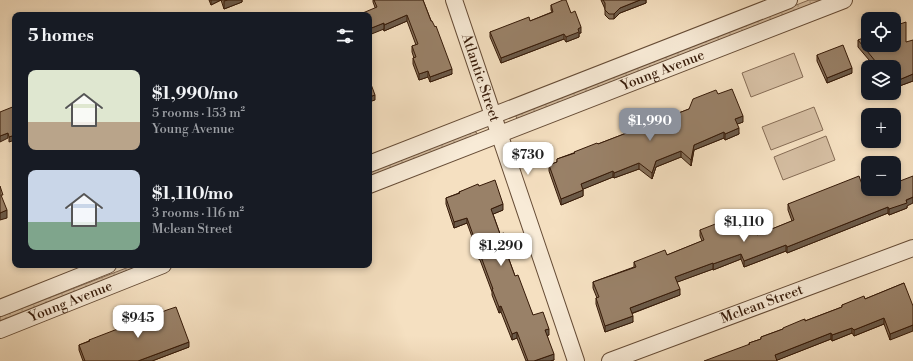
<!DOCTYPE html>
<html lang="en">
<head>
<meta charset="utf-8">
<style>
  :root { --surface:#171b24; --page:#242831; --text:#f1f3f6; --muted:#9ea1a6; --accent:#8c9099 }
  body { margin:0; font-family:"Libre Bodoni",serif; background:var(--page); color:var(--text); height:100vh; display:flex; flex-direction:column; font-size:15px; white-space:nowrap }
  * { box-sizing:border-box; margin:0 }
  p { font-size:13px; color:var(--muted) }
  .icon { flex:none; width:22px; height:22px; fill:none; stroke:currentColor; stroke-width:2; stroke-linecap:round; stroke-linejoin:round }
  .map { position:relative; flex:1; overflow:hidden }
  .sheet { position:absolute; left:12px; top:12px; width:360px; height:256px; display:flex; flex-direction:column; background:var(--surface); border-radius:8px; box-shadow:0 2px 6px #0003 }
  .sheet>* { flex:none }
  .tools { position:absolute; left:861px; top:12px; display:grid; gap:8px }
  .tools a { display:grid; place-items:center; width:40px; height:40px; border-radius:8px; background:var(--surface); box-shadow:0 2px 6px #0003; font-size:20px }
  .price { position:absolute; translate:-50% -34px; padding:0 9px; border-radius:8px; background:#fff; color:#222; font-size:13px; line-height:26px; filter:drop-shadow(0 1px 2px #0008) }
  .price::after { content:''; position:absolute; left:50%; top:24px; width:12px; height:9px; margin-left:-6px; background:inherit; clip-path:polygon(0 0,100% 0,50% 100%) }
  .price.on { background:var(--accent); color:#fff }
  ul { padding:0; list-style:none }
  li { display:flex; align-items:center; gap:12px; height:100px; padding:0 16px }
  li span { display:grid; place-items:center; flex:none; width:112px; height:80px; border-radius:8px; color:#555 }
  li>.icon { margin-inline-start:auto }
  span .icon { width:48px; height:48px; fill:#fffc; stroke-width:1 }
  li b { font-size:17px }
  h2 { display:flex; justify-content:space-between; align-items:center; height:48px; padding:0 16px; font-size:17px }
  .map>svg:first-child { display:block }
  .grass { fill:url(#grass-dots); stroke:#866c55 }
  .pitch { fill:#d5bea2; stroke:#866c55 }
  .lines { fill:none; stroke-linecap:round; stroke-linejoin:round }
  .street-casing { stroke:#664c36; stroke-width:18 }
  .street { stroke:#f8ebd7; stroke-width:16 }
  .wall { fill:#846f59; stroke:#361a08 }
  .shaded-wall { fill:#6b5a49; stroke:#361a08 }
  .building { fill:#998168; stroke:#361a08 }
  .labels { text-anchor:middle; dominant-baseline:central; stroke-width:3.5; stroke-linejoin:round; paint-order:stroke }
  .street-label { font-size:14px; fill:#361a08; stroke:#f8ebd7 }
</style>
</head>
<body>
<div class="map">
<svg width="913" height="361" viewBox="0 0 913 361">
  <defs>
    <pattern id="grass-dots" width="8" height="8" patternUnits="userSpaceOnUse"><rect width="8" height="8" fill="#d5bea2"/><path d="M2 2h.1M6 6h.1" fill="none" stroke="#b7a38a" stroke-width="1.8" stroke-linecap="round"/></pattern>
  </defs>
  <rect width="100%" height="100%" fill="#f5e0c1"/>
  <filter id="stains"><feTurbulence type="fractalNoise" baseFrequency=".005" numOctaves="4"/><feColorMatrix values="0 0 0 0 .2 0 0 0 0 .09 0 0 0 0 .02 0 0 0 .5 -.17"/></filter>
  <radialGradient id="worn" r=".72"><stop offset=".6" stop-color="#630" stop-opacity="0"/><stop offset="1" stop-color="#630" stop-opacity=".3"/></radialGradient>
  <g class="grass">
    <polygon points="809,0 823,0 518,119 516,117 516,115"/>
    <polygon points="474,131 477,133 476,136 369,178 369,172"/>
    <polygon points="134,265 139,265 139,268 0,322 0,317"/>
  </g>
  <g class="pitch">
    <polygon points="794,53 803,77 751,97 742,73"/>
    <polygon points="814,107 823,130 771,150 762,127"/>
    <polygon points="826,136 835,160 783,180 774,157"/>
  </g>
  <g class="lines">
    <defs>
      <g id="street">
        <path id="s1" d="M 454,0 L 576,361"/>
        <polyline points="369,164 789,0"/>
        <path id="s2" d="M 369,185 L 844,0"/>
        <polyline points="0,308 108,265"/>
        <path id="s3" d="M 0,330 L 163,265"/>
        <path id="s4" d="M 610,361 L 913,248"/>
      </g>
    </defs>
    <use href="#street" class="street-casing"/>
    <use href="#street" class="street"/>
  </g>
  <g class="wall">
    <polygon points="209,0 242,0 242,2 224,9 221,0 211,5"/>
    <polygon points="373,0 423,0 452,74 430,82 428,77 419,80 413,64 413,58 414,58 412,52 412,46 416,45 407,21 384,31 373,2"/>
    <polygon points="601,0 646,0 646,3 620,13 614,19 609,19 605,15 605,9"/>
    <polygon points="551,5 571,13 581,33 579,33 579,37 566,42 564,39 501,63 490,37 490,32 530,21 552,12 551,10"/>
    <polygon points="858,40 906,42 913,81 894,88 894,67 875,67 858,47"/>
    <polygon points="817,55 852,73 827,83 817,61"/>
    <polygon points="718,94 743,122 737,124 739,134 725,140 724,138 694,150 691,166 681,157 656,167 652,179 639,169 614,178 613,177 583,189 583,196 561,205 549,171 549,165 557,162 557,159 598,144 689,109"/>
    <polygon points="479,186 503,210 493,214 500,234 508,251 506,251 515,276 533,315 549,335 547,335 554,360 550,361 526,361 517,338 512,340 501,312 499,313 492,295 492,292 480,260 477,258 474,253 474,247 475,245 467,223 454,228 446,204 446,198 459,193 459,192"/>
    <polygon points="863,187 907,206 907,208 889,215 888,213 787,253 786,251 744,267 741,259 713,270 713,269 677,282 680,295 631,314 633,322 605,332 596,304 596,298 597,298 593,288 593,282 634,267 634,262 667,255 702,241 700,236 700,230 727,231 753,233 757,235 792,221 788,210 788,204"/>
    <polygon points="904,283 890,340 884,324 854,336 852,333 832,341 831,339 777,360 749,344 749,343 761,339 761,337 805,321 842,307 842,305 865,299"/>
    <polygon points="89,340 189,347 152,361 83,361 79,350 79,345 89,341"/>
  </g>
  <g class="shaded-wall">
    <polygon points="211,0 221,0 211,5"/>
    <polygon points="228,0 242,0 242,2 224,9 224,1"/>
    <polygon points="640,0 646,0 646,3 620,13 614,19 614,14 620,8"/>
    <polygon points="407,15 407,21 384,31 384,25"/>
    <polygon points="384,23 384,29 369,35 369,29"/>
    <polygon points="581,27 581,33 579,33 579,37 566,42 566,37"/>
    <polygon points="564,34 564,39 501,63 501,58"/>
    <polygon points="852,68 852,73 827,83 827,78"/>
    <polygon points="452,69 452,74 430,82 430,77"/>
    <polygon points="428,71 428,77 419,80 419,74"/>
    <polygon points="913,74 913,81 894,88 894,82"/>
    <polygon points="375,95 375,100 369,102 369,97"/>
    <polygon points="743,116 743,122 735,125 735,119"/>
    <polygon points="739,128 739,134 725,140 725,134"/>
    <polygon points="724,132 724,138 694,150 691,166 691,160 694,145"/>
    <polygon points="8,133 8,138 0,142 0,136"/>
    <polygon points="15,135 15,140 9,142 9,137"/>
    <polygon points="681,151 681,157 656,167 652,179 652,173 656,161"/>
    <polygon points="639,163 639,169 614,178 614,173"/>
    <polygon points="613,171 613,177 581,190 581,184"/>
    <polygon points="583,190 583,196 561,205 561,199"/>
    <polygon points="913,197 913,203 907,206 907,208 889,215 889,209"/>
    <polygon points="503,204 503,210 491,215 491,209"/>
    <polygon points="888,207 888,213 787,253 787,247"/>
    <polygon points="7,210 7,218 0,220 0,213"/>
    <polygon points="467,218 467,223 454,228 454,222"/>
    <polygon points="508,245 508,251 504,252 504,246"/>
    <polygon points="786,245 786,251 744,267 744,261"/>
    <polygon points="741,254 741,259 713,270 713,264"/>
    <polygon points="713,263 713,269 675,283 675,277"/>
    <polygon points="680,289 680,295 630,314 630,308"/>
    <polygon points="501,306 501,312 499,313 499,307"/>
    <polygon points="633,316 633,322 605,332 605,326"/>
    <polygon points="884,318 884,324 854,336 854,330"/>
    <polygon points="913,325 913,331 890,340 890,334"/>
    <polygon points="852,328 852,333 832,341 832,335"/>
    <polygon points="549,329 549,335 545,336 545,330"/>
    <polygon points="517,332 517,338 512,340 512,334"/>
    <polygon points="831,333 831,339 775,361 775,355"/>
    <polygon points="189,342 189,347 152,361 138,361"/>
    <polygon points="554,354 554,360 550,361 534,361"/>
  </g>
  <g class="building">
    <polygon points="374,0 423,0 431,21 432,21 435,27 436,26 452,69 430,77 428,71 419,74 413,58 416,57 412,46 418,44 407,15 384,25 384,23 369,29 369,15 358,15 377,7"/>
    <polygon points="563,0 566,0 571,13 575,11 581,27 578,29 579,32 566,37 564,34 501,58 490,32 529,17 530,21 553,12 551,5"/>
    <polygon points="603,0 640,0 620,8 614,14 609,14 605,10 605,3"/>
    <polygon points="906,22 906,42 913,40 913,74 894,82 894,67 881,67 879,64 876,62 858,40 868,36 868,45 894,45 894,26"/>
    <polygon points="843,45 852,68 827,78 817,55"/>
    <polygon points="369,79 375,95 369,97"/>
    <polygon points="732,89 743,116 735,119 739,128 725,134 724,132 694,145 691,160 681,151 656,161 652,173 639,163 614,173 613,171 581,184 583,190 561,199 549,165 557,162 557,159 575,153 574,152 597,143 598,144 689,109 693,99 716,90 718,94"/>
    <polygon points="15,106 15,135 9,137 8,133 0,136 0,112"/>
    <polygon points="898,175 900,181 913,176 913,197 906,200 907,203 889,209 888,207 787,247 786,245 744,261 741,254 713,264 713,263 675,277 680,289 630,308 633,316 605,326 596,298 599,297 593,282 636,267 634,262 665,250 667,255 704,240 700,230 723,221 727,231 749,223 753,233 756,233 757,235 794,220 788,204 859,176 863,187 868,186 868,189 894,189 894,176"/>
    <polygon points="495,180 503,204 491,209 500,234 504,233 508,245 504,246 515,276 518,275 533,315 543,312 549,329 545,330 554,354 534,361 528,361 517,332 512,334 501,306 499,307 492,289 493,289 480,254 477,252 474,247 476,243 467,218 454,222 446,198 460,193 459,192 478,184 479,186"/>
    <polygon points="0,186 3,195 1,195 7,210 0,213"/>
    <polygon points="904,283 913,306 913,325 890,334 884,318 854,330 852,328 832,335 831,333 775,355 777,361 704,361 750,344 749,343 761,339 761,337 783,329 783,328 802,320 805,319 805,321 842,307 842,305 864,296 865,299"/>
    <polygon points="176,307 189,342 138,361 85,361 79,345 90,341 89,340 167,310"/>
  </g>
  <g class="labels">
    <g class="street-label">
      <text stroke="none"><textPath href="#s2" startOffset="315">Young Avenue</textPath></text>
      <text stroke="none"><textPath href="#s1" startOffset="82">Atlantic Street</textPath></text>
      <text stroke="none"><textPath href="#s3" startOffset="76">Young Avenue</textPath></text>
      <text stroke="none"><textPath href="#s4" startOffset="162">Mclean Street</textPath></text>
    </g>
  </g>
  <rect width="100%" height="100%" filter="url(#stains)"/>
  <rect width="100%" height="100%" fill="url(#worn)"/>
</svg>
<div class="tools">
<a><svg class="icon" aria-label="locate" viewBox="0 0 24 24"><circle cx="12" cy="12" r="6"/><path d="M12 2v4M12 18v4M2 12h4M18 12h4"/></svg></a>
<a><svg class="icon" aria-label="layers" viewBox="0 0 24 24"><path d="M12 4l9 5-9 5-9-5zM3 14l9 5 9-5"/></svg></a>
<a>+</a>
<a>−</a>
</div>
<b class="price on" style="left:650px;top:142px">$1,990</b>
<b class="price" style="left:528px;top:176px">$730</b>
<b class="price" style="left:744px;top:243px">$1,110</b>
<b class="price" style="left:501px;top:267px">$1,290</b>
<b class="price" style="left:138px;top:339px">$945</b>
<section class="sheet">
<h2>5 homes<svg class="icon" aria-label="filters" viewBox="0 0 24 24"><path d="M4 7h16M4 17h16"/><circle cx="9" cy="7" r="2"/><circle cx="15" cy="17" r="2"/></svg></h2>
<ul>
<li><span style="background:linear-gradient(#dfe7d0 65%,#b9a48a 0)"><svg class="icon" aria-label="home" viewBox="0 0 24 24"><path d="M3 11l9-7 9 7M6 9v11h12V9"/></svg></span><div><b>$1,990/mo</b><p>5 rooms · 153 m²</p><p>Young Avenue</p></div></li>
<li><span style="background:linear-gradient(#c9d6e8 65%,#7fa58c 0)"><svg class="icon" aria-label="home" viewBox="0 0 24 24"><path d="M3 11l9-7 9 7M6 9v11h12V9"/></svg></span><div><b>$1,110/mo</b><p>3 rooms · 116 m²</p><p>Mclean Street</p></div></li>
</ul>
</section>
</div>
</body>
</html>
